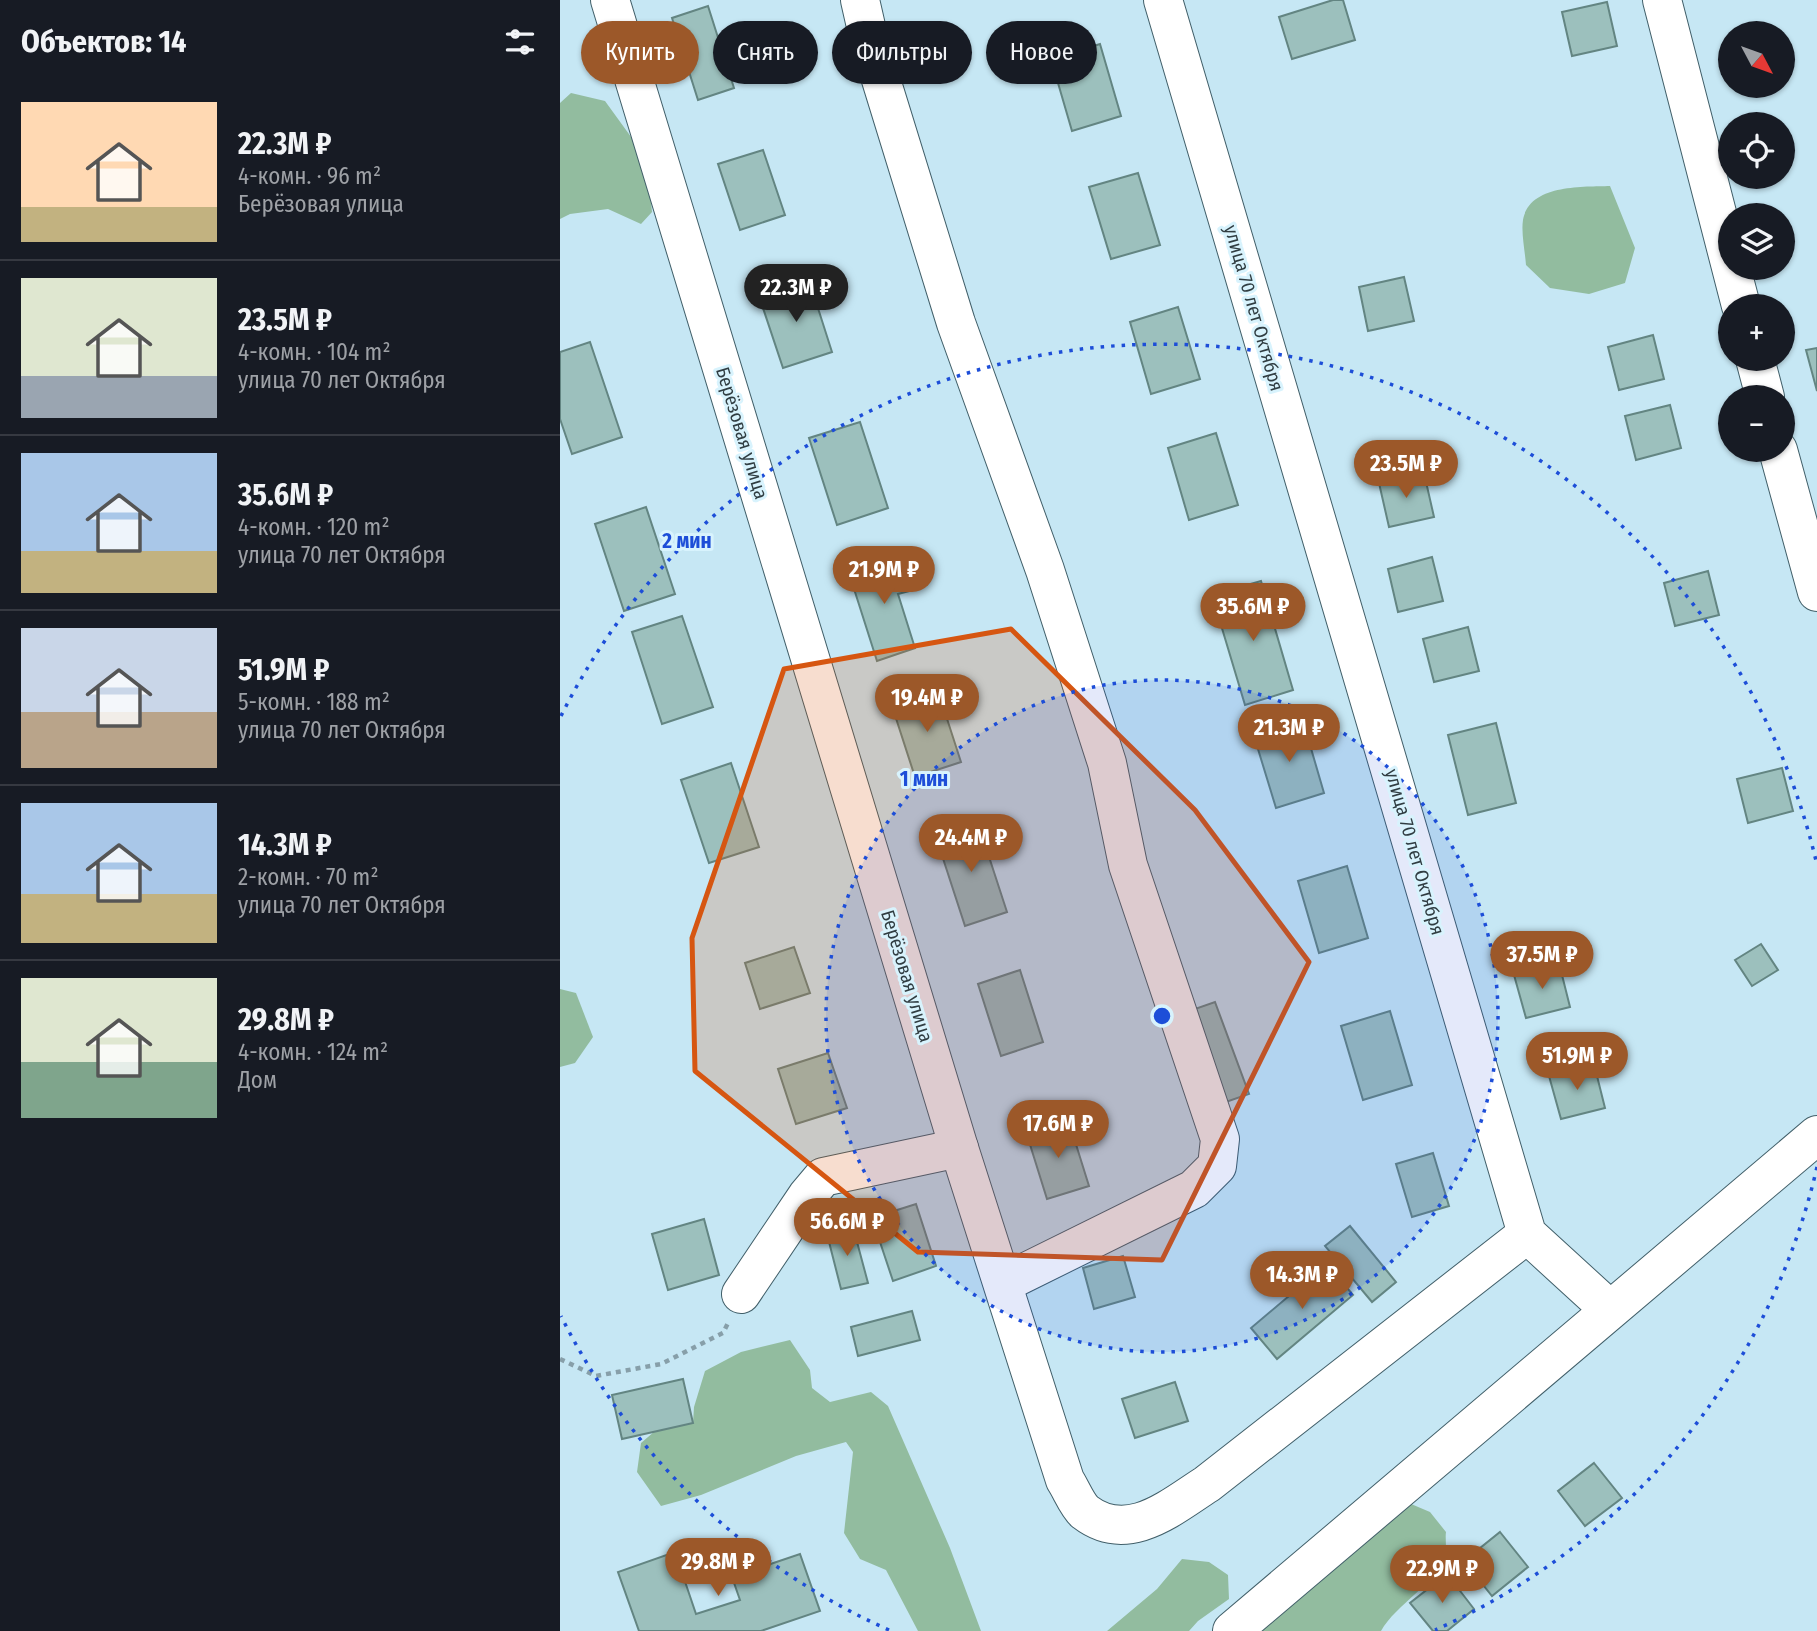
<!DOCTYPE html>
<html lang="ru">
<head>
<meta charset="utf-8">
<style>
  :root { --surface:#171b24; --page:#20242c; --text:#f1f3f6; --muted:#9ea1a6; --line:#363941; --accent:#9c5829 }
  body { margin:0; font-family:"Fira Sans Condensed",sans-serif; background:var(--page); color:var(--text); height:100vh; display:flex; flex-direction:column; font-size:26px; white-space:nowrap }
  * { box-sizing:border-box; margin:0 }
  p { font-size:23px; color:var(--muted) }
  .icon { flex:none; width:38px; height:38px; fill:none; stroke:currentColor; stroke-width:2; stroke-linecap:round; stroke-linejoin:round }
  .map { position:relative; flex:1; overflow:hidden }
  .side { display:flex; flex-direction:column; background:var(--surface); width:560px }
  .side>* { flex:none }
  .top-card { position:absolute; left:21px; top:21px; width:665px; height:63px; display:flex; gap:14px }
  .needle { width:46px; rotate:131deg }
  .tools { position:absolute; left:1158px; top:21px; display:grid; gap:14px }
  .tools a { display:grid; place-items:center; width:77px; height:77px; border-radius:50%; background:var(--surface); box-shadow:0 2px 5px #0004; font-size:35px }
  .price { position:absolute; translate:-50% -60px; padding:0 16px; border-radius:24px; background:var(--accent); color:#fff; font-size:23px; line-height:46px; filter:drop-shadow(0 2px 4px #0008) }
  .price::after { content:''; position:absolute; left:50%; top:42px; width:21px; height:16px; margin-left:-10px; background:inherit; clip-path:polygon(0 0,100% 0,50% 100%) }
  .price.on { background:#222; color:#fff }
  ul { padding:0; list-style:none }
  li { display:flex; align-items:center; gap:21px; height:175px; padding:0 21px }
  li+li { border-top:2px solid var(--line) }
  li span { display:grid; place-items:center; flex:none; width:196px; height:140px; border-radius:0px; color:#555 }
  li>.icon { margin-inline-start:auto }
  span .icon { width:84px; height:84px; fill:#fffc; stroke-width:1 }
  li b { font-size:30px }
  h2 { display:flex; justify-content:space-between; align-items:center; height:84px; padding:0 21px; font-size:30px }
  .chip { padding:0 24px; border-radius:32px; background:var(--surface); box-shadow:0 2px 5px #0004; font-size:24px; line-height:63px }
  .chip.on { background:var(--accent); color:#fff }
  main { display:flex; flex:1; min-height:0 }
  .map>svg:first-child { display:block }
  .forest { fill:#92bc9f }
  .building { fill:#9cc0bd; stroke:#638582; stroke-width:2 }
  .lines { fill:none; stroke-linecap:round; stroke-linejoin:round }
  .minor-casing { stroke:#415f69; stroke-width:40 }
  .path { stroke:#879fa9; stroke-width:4.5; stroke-dasharray:5 5; stroke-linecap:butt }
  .minor { stroke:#fff; stroke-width:38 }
  .marked { fill:#d65611; fill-opacity:0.2; stroke:#d65611; stroke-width:5; stroke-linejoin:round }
  .ring { fill:none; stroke:#1d4ed8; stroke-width:3.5; stroke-dasharray:3.5 7 }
  .labels { text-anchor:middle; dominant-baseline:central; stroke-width:6; stroke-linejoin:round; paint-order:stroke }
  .street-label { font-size:19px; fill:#303d42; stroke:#d8f3fd }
  .centre { fill:#1d4ed8; stroke:#d8f3fd; stroke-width:3.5 }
  .ring-label { font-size:21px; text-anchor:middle; font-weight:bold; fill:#1d4ed8; stroke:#d8f3fd; stroke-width:6; stroke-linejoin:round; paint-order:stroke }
</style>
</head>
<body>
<main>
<section class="side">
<h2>Объектов: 14<svg class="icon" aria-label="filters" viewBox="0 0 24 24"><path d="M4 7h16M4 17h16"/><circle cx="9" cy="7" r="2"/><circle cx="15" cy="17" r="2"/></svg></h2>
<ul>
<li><span style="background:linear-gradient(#ffd9b3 75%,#c2b280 0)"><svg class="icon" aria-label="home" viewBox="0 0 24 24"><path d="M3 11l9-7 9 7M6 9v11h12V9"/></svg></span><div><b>22.3M ₽</b><p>4-комн. · 96 m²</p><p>Берёзовая улица</p></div></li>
<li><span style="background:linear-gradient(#dfe7d0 70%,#9aa5b1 0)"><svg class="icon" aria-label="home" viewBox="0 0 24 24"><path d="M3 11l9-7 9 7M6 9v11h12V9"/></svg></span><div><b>23.5M ₽</b><p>4-комн. · 104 m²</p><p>улица 70 лет Октября</p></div></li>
<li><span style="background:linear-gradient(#a9c7e8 70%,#c2b280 0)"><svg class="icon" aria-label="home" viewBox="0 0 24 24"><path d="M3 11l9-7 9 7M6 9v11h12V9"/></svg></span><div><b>35.6M ₽</b><p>4-комн. · 120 m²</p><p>улица 70 лет Октября</p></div></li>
<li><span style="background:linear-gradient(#c9d6e8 60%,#b9a48a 0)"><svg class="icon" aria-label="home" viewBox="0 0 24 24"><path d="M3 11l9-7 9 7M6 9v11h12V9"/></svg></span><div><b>51.9M ₽</b><p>5-комн. · 188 m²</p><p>улица 70 лет Октября</p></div></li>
<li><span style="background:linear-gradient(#a9c7e8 65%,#c2b280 0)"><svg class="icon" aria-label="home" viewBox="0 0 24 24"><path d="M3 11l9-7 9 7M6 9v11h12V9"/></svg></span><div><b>14.3M ₽</b><p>2-комн. · 70 m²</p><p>улица 70 лет Октября</p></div></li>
<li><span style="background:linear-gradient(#dfe7d0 60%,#7fa58c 0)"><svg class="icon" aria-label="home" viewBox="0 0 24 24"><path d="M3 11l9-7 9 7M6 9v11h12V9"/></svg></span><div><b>29.8M ₽</b><p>4-комн. · 124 m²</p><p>Дом</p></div></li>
</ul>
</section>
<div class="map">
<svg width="1257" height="1631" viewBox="0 0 1257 1631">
  <rect width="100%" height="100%" fill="#c6e7f4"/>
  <g class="forest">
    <polygon points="11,93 45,101 87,159 92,212 81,224 48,209 10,214 0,219 0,103"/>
    <path d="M 1050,186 L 1075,248 L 1065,283 L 1029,294 L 990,288 L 966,265 C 965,251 961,233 963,220 C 969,184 1023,187 1050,186 Z"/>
    <polygon points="0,989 16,993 33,1037 15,1063 0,1067"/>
    <polygon points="230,1340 250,1370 252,1388 270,1402 311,1392 328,1406 390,1548 421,1631 358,1631 326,1570 300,1559 284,1533 293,1452 286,1442 236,1456 141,1495 101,1506 77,1472 81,1443 95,1431 133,1423 134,1407 145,1371 181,1352"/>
    <path d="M 844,1501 L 870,1512 L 886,1532 C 885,1539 887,1547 885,1554 C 878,1583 836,1604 821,1631 L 690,1631 Z"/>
    <polygon points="622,1559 649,1562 668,1575 669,1599 638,1621 629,1631 547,1631 597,1589"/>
  </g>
  <g class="building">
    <polygon points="773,0 783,0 795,40 732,59 719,17"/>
    <polygon points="1047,2 1057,46 1012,56 1002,12"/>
    <polygon points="148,6 174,88 138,100 112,18"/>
    <polygon points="540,44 561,116 512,131 491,59"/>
    <polygon points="203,150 225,215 180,230 158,164"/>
    <polygon points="578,173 600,245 551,259 529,187"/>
    <polygon points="844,277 854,321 808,331 799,287"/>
    <polygon points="249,280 272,352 223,368 199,296"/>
    <polygon points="618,307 640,379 591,394 570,322"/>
    <polygon points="1093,335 1104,379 1059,390 1048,347"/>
    <polygon points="30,342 62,437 12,454 0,419 0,352"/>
    <polygon points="1257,348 1257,391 1246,350"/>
    <polygon points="1110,405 1121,448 1076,460 1065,416"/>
    <polygon points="300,422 328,508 277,525 249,438"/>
    <polygon points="656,433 678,505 629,520 608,448"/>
    <polygon points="864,473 874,517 829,527 819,483"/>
    <polygon points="86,507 115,594 64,611 35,524"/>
    <polygon points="872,557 883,601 838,612 828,569"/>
    <polygon points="326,558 330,568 345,563 353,590 338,594 355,648 317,661 288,570"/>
    <polygon points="1148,571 1159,615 1115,626 1104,583"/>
    <polygon points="701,581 733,690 685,705 652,595"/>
    <polygon points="122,616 153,707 102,724 72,632"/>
    <polygon points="908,627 919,671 874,682 863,639"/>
    <polygon points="378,691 401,762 355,777 332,706"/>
    <polygon points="743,721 764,793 716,808 694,736"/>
    <polygon points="936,723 956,803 908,815 888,735"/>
    <polygon points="171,763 199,847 149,863 121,780"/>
    <polygon points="1222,768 1233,811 1188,823 1177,779"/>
    <polygon points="418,823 447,912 405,926 376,837"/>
    <polygon points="787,866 808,938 759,953 738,881"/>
    <polygon points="1201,944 1218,970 1192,986 1175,960"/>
    <polygon points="234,947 250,993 200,1009 185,963"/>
    <polygon points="999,963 1010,1007 966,1018 954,975"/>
    <polygon points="460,970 483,1042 441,1056 418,984"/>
    <polygon points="655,1002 689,1094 663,1103 629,1011"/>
    <polygon points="830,1011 852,1085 803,1100 781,1026"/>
    <polygon points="268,1053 287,1108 236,1124 218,1069"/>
    <polygon points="1034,1064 1045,1108 1001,1119 989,1076"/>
    <polygon points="509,1122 529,1186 487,1199 467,1135"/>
    <polygon points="873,1153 889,1206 852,1217 836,1164"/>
    <polygon points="356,1204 376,1266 333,1281 312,1218"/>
    <polygon points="144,1219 159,1275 108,1290 92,1234"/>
    <polygon points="790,1226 836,1282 812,1302 765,1246"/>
    <polygon points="293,1227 308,1283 281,1289 267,1234"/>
    <polygon points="563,1256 575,1297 534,1309 523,1268"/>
    <polygon points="767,1264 793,1295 717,1359 691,1328"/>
    <polygon points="352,1311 360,1340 298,1356 291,1327"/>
    <polygon points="123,1379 133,1423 62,1439 52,1395"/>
    <polygon points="615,1382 628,1421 575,1438 562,1399"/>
    <polygon points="1034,1463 1062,1498 1025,1526 998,1491"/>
    <polygon points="940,1532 968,1567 932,1596 904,1561"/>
    <polygon points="115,1552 136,1614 180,1600 172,1577 240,1554 260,1611 201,1631 79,1631 58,1572"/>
    <polygon points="887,1574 914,1609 887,1631 873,1631 850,1603"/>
  </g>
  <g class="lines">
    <defs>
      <g id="minor">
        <path d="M 50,0 L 399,1148 L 505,1480 C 511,1489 517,1505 525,1512 C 568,1545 611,1507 647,1484 L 967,1234"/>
        <polyline points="300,0 310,44 396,323 485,570 547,763 568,865 660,1139 657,1166 634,1189 444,1283"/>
        <polyline points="603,0 967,1234 1049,1309"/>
        <polyline points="1102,0 1181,306"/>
        <polyline points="1195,359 1205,397"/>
        <polyline points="1218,450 1257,592"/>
        <polyline points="181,1294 247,1196 263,1177 399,1148"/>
        <polyline points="672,1631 1257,1135"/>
      </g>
    </defs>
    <use href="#minor" class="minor-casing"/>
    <polyline class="path" points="0,1359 36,1376 101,1364 163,1333 168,1323"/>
    <use href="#minor" class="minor"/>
  </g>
  <path class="marked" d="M 451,629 L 635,810 L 749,962 L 602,1260 L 358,1252 L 135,1071 L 132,938 L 224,669 Z"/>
  <circle cx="602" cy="1016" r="336" fill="#1d4ed8" fill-opacity=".12"/>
  <g class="ring">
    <circle cx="602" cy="1016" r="336"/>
    <path d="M1257 1167A672 672 0 0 1 875 1630M329 1630A672 672 0 0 1 1 1316M1 716A672 672 0 0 1 1257 865"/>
  </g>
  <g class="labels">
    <g class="street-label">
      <text transform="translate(694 308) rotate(74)">улица 70 лет Октября</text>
      <text transform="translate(182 433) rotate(73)">Берёзовая улица</text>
      <text transform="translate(855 852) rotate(74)">улица 70 лет Октября</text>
      <text transform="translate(347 976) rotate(73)">Берёзовая улица</text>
    </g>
  </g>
  <circle cx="602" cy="1016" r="10" class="centre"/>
  <g class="ring-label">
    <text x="127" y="548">2 мин</text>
    <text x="364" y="786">1 мин</text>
  </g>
</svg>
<div class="tools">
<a><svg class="needle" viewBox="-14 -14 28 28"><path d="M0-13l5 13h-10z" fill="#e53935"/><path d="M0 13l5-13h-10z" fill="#9ea1a6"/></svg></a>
<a><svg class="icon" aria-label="locate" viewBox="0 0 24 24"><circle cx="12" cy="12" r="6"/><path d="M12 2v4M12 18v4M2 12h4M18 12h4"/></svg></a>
<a><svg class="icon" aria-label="layers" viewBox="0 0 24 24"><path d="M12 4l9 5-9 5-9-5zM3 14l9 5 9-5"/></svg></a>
<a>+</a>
<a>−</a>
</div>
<b class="price on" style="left:236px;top:324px">22.3M ₽</b>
<b class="price" style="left:846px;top:500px">23.5M ₽</b>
<b class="price" style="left:324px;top:606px">21.9M ₽</b>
<b class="price" style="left:693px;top:643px">35.6M ₽</b>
<b class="price" style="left:367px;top:734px">19.4M ₽</b>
<b class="price" style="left:729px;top:764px">21.3M ₽</b>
<b class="price" style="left:411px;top:874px">24.4M ₽</b>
<b class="price" style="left:982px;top:991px">37.5M ₽</b>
<b class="price" style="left:1017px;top:1092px">51.9M ₽</b>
<b class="price" style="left:498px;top:1160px">17.6M ₽</b>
<b class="price" style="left:287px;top:1258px">56.6M ₽</b>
<b class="price" style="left:742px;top:1311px">14.3M ₽</b>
<b class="price" style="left:158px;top:1598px">29.8M ₽</b>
<b class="price" style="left:882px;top:1605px">22.9M ₽</b>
<div class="top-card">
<a class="chip on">Купить</a>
<a class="chip">Снять</a>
<a class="chip">Фильтры</a>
<a class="chip">Новое</a>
</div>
</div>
</main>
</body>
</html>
